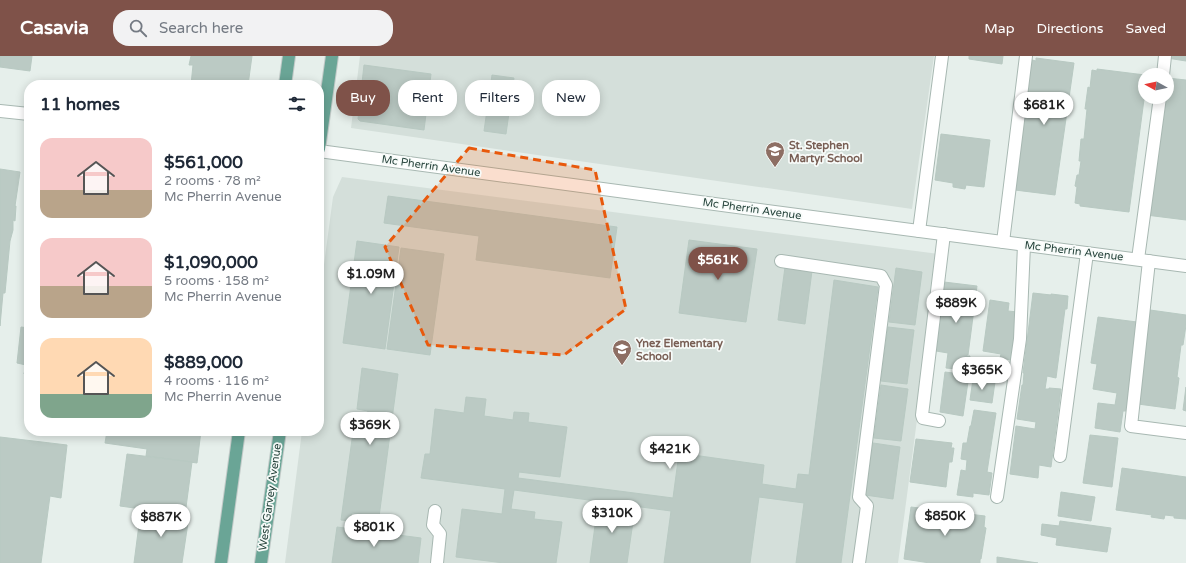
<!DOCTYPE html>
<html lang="en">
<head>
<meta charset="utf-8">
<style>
  :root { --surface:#fff; --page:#f2f2f3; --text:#1f2937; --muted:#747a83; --accent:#7f5249 }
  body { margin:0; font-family:"Varela Round",sans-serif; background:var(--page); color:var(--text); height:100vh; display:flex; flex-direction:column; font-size:15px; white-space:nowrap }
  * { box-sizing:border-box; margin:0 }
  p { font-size:13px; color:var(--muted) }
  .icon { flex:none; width:22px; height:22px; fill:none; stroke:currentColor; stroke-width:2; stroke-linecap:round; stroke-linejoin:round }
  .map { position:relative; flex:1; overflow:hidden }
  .side { position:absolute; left:24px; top:24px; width:300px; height:356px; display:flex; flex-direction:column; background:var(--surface); border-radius:16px; box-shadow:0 2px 10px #0003 }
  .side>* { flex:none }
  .banner { position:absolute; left:336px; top:24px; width:380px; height:36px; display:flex; gap:8px }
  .needle { width:26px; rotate:278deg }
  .buttons { position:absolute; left:1138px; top:12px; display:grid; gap:8px }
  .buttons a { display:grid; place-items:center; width:36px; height:36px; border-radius:50%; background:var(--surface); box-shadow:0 2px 10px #0003; font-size:20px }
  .price { position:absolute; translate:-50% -34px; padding:0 9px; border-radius:14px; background:#fff; color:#222; font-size:13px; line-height:26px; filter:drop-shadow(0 1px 2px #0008) }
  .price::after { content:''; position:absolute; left:50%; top:24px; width:12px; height:9px; margin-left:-6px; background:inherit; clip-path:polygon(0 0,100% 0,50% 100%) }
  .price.on { background:var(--accent); color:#fff }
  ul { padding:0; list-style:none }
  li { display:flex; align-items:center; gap:12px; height:100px; padding:0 16px }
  li span { display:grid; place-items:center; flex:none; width:112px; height:80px; border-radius:12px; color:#555 }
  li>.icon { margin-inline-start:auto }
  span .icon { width:48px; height:48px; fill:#fffc; stroke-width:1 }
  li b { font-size:17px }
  h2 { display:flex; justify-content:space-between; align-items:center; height:48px; padding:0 16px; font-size:17px }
  .tag { padding:0 14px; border-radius:16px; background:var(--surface); box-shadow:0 2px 10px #0003; font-size:14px; line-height:36px }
  .tag.on { background:var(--accent); color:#fff }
  header { display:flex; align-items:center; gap:24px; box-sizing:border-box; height:56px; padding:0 20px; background:var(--accent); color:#fff }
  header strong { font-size:19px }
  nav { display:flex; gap:22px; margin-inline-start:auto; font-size:14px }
  .search { width:280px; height:36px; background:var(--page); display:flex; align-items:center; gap:10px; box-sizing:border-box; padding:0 14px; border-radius:16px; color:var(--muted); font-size:15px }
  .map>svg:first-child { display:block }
  .built { fill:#d4dfda }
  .building { fill:#bbcac4; stroke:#b8c9c2 }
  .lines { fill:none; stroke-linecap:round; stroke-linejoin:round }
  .service-casing { stroke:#a8b8b2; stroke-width:14 }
  .minor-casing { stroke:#a8b8b2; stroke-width:14 }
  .primary-casing { stroke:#c2cac8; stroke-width:14 }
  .service { stroke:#fff; stroke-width:12 }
  .minor { stroke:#fff; stroke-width:12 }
  .primary { stroke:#6aa596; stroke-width:12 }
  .marked { fill:#e8590c; fill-opacity:0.2; stroke:#e8590c; stroke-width:3; stroke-dasharray:8 5; stroke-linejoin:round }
  .labels { text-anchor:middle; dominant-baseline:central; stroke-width:3.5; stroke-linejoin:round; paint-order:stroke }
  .education-label { font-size:11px; font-weight:bold; fill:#785e54; stroke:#f7fbf9; text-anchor:start }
  .street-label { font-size:11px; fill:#24423a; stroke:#f7fbf9 }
</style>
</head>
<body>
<header>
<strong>Casavia</strong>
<div class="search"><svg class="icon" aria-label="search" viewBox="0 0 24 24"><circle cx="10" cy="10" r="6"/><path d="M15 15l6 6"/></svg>Search here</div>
<nav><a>Map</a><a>Directions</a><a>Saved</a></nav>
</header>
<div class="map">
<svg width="1186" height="507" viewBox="0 0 1186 507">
  <rect width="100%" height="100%" fill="#e6efeb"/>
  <g class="built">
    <polygon points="360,0 934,0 912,153 351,72"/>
    <polygon points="342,121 939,198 898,507 285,507 302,375 319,375 319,246 333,141"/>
  </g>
  <g class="building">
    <polygon points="0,0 32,0 30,15 0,11"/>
    <polygon points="191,0 252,0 248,29 191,29 193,9 189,9"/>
    <polygon points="969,0 1003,0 1002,8 969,3"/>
    <polygon points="1167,0 1186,0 1186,5 1167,2"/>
    <polygon points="1036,2 1074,7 1055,139 1015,134 1032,4 1036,5"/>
    <polygon points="364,9 431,18 424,74 360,65 358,63"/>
    <polygon points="1097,13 1145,19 1145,36 1129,156 1080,150 1080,148 1075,147 1077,131 1075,130 1077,119 1079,119 1081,105 1079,105 1081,83 1084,83 1087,53 1085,53 1088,31 1090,32 1092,14 1097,15"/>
    <polygon points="492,19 514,22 506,78 484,75"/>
    <polygon points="1167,22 1186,24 1186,164 1146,159 1162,41 1167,41"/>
    <polygon points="941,78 990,84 984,131 966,129 965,133 953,131 953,127 935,124"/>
    <polygon points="0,113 20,116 15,150 16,150 15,165 13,164 13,174 10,185 5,237 3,237 0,270"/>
    <polygon points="388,140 617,171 610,222 476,204 479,180 384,167"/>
    <polygon points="689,184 757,193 746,266 679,257"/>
    <polygon points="357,185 399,191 385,293 343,287"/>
    <polygon points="401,192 444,198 430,299 387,293"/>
    <polygon points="785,211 812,215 805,268 778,264"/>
    <polygon points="896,212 922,216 915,269 889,266"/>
    <polygon points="834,224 878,231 841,507 796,507 804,447 759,441 750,507 664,507 671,455 514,434 511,453 535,456 534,463 562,466 556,507 504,507 456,501 462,453 502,458 505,433 421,422 425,398 430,398 435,353 464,357 466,341 486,343 484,360 513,364 514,356 529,357 528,366 567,371 560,421 519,416 518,422 673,442 679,397 764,409 762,428 796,433 798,418 809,419"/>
    <polygon points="944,226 977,230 968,299 967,298 967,300 970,300 968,314 946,312 948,297 936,295 935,292"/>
    <polygon points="1033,237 1051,239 1051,238 1068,240 1067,253 1065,253 1056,322 1047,320 1045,333 1049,333 1049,332 1061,333 1051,411 1039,409 1038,422 1010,418 1016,370 1035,373 1036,366 1017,363 1022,329 1023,329 1024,317 1023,317"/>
    <polygon points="990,244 1009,247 1008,255 1018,256 1011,304 1000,302 1001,298 983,295"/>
    <polygon points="1150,254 1186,259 1186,269 1183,289 1181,289 1177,321 1179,322 1175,353 1138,348"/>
    <polygon points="1098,261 1137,266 1126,355 1123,355 1120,376 1095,372 1098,347 1115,349 1117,337 1093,333 1097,308 1091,307"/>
    <polygon points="21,271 29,272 29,318 24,318 26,309 17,307"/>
    <polygon points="888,271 914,274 907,328 881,325"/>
    <polygon points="362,312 398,318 379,461 352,457 350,465 341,464 353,376 379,379 382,357 379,357 378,368 366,366 368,355 357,353"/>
    <polygon points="945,316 969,319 963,360 940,356"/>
    <polygon points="973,323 995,326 992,347 970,344"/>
    <polygon points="881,329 908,333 901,385 874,382"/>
    <polygon points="1186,331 1186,355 1183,354"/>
    <polygon points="974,354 996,357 987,416 992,417 989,439 973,437 973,441 957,439 961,414 966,415 967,404 961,403 963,387 967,387 970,370 971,370"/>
    <polygon points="107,375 175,376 175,375 201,375 197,407 146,400 147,393 105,387"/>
    <polygon points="1090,379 1118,382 1112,431 1083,427"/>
    <polygon points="0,381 67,389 61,442 50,440 41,507 0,507"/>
    <polygon points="916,383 952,387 951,392 954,392 952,406 949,406 946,431 910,426"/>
    <polygon points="873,387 900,391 893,443 865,439"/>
    <polygon points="127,398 192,406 185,459 120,450"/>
    <polygon points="1122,412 1186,421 1186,463 1174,462 1174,460 1165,459 1164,463 1151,461 1152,459 1116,454"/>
    <polygon points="1061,436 1095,441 1091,465 1058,460"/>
    <polygon points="598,447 635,452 627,507 590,507"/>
    <polygon points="911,451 985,460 984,471 986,472 981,503 980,503 980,507 930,507 904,503"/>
    <polygon points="141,453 189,460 182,507 134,507"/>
    <polygon points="1060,465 1111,472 1107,496 1056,489 1057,482 1041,479 1042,468 1059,470"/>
    <polygon points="337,471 421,482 418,507 332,507"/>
    <polygon points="997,501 1038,507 997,507"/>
  </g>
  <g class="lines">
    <defs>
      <g id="service">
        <polyline points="1163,19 1165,0"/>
        <polyline points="919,175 942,0"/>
        <polyline points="1003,186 1026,0"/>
        <polyline points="1138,203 1160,41"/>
        <polyline points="781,205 881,220 886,229 859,441 867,450 859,507"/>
        <polyline points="1149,205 1131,370 1186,377"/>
        <polyline points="939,365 923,362 922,359 944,178"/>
        <polyline points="1060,400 1087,197"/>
        <polyline points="997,441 1020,283 1024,189"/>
        <polyline points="435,455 433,469 440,478 437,507"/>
      </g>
      <g id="minor">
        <polyline points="0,55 29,58"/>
        <polyline points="319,95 782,157 1186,210"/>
      </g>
      <g id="primary">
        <polyline points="285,29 289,0"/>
        <polyline points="319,93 332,0"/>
        <polyline points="221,507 239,375"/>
        <polyline points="261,507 280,375"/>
      </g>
    </defs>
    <use href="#service" class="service-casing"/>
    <use href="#minor" class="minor-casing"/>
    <use href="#primary" class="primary-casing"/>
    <use href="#service" class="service"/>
    <use href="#minor" class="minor"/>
    <use href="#primary" class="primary"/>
  </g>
  <path class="marked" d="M 469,92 L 595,114 L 626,253 L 564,299 L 428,289 L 385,191 Z"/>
  <defs>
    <symbol id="school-pin" viewBox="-11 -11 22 30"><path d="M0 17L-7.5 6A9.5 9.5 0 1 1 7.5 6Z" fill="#8d6e63" stroke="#f7fbf9"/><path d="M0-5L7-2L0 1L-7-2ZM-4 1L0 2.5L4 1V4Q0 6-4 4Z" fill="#fff"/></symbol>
  </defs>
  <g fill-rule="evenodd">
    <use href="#school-pin" x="764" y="84" width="22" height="30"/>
    <use href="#school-pin" x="611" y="282" width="22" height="30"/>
  </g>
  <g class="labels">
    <g class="education-label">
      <text x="789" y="89">St. Stephen<tspan x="789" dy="13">Martyr School</tspan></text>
      <text x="636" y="287">Ynez Elementary<tspan x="636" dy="13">School</tspan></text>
    </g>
    <g class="street-label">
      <text transform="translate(431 110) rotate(8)">Mc Pherrin Avenue</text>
      <text transform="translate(752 153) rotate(8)">Mc Pherrin Avenue</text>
      <text transform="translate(1074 195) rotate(7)">Mc Pherrin Avenue</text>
      <text transform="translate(270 441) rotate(-82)">West Garvey Avenue</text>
    </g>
  </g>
</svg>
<div class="buttons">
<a><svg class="needle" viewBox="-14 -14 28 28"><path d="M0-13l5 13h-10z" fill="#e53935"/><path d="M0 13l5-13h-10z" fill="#747a83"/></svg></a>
</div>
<b class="price" style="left:1044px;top:70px">$681K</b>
<b class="price on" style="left:718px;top:225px">$561K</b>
<b class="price" style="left:371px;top:239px">$1.09M</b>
<b class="price" style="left:956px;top:268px">$889K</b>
<b class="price" style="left:982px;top:335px">$365K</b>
<b class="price" style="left:370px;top:390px">$369K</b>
<b class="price" style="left:670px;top:414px">$421K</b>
<b class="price" style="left:612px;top:478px">$310K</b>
<b class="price" style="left:945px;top:481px">$850K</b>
<b class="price" style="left:161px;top:482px">$887K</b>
<b class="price" style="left:374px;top:492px">$801K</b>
<div class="banner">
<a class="tag on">Buy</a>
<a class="tag">Rent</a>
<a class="tag">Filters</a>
<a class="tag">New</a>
</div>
<section class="side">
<h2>11 homes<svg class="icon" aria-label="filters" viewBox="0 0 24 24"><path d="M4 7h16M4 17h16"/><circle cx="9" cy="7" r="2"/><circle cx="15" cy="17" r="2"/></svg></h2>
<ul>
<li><span style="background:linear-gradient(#f6c9c9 65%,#b9a48a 0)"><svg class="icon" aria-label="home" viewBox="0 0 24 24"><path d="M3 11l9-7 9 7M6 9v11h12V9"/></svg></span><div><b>$561,000</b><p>2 rooms · 78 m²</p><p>Mc Pherrin Avenue</p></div></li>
<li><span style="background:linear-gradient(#f6c9c9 60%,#b9a48a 0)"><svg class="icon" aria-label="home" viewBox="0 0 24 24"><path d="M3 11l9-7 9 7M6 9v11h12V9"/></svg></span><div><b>$1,090,000</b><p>5 rooms · 158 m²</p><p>Mc Pherrin Avenue</p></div></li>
<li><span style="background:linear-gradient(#ffd9b3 70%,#7fa58c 0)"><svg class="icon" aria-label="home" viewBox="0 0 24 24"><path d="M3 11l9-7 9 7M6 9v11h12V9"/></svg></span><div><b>$889,000</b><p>4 rooms · 116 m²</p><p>Mc Pherrin Avenue</p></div></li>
</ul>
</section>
</div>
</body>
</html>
